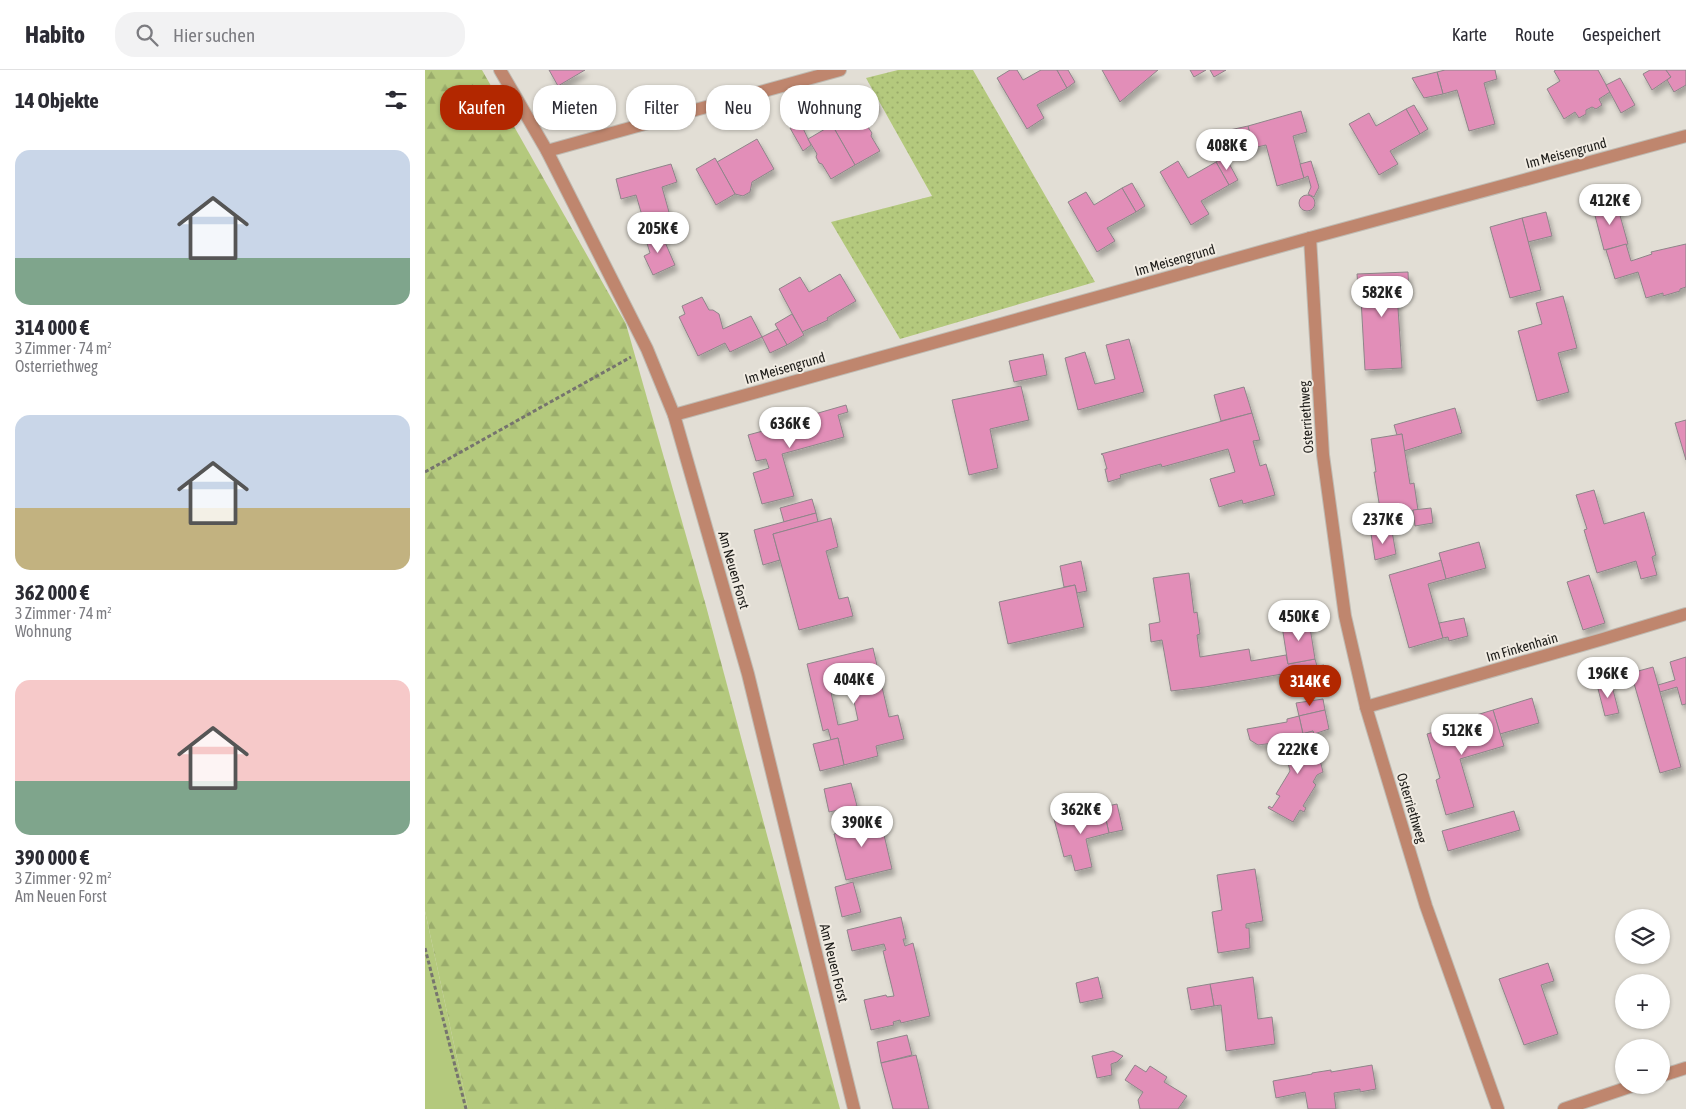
<!DOCTYPE html>
<html lang="de">
<head>
<meta charset="utf-8">
<style>
  :root { --surface:#fff; --page:#f2f2f3; --text:#2b2b33; --muted:#7c7c81; --line:#e1e1e2; --accent:#b22700 }
  body { margin:0; font-family:"Asap Condensed",sans-serif; background:var(--page); color:var(--text); height:100vh; display:flex; flex-direction:column; font-size:19px; white-space:nowrap }
  * { box-sizing:border-box; margin:0 }
  p { font-size:16px; color:var(--muted) }
  .icon { flex:none; width:28px; height:28px; fill:none; stroke:currentColor; stroke-width:2; stroke-linecap:round; stroke-linejoin:round }
  .map { position:relative; flex:1; overflow:hidden }
  .side { display:flex; flex-direction:column; background:var(--surface); width:425px }
  .side>* { flex:none }
  .banner { position:absolute; left:15px; top:15px; width:475px; height:45px; display:flex; gap:10px }
  .tools { position:absolute; left:1190px; top:839px; display:grid; gap:10px }
  .tools a { display:grid; place-items:center; width:55px; height:55px; border-radius:50%; background:var(--surface); box-shadow:0 1px 4px #0004; font-size:25px }
  .price { position:absolute; translate:-50% -42px; padding:0 11px; border-radius:18px; background:#fff; color:#222; font-size:16px; line-height:32px; filter:drop-shadow(0 1px 2px #0008) }
  .price::after { content:''; position:absolute; left:50%; top:30px; width:15px; height:11px; margin-left:-8px; background:inherit; clip-path:polygon(0 0,100% 0,50% 100%) }
  .price.current { background:var(--accent); color:#fff }
  ul { padding:0; list-style:none }
  li { display:grid; align-content:center; gap:10px; height:265px; padding:0 15px }
  li span { display:grid; place-items:center; height:155px; border-radius:15px; color:#555 }
  li>.icon { margin-inline-start:auto }
  span .icon { width:90px; height:90px; fill:#fffc; stroke-width:1 }
  li b { font-size:21px }
  h2 { display:flex; justify-content:space-between; align-items:center; height:60px; padding:0 15px; font-size:21px }
  .chip { padding:0 18px; border-radius:20px; background:var(--surface); box-shadow:0 1px 4px #0004; font-size:18px; line-height:45px }
  .chip.current { background:var(--accent); color:#fff }
  header { display:flex; align-items:center; gap:30px; box-sizing:border-box; height:70px; padding:0 25px; background:var(--surface); border-bottom:1px solid var(--line) }
  header strong { font-size:24px }
  nav { display:flex; gap:28px; margin-inline-start:auto; font-size:18px }
  .search { width:350px; height:45px; background:var(--page); display:flex; align-items:center; gap:12px; box-sizing:border-box; padding:0 18px; border-radius:20px; color:var(--muted); font-size:19px }
  main { display:flex; flex:1; min-height:0 }
  .map>svg:first-child { display:block }
  .grass { fill:url(#grass-dots) }
  .forest { fill:url(#forest-firs) }
  .park { fill:#b4c97d }
  .building { fill:#e28eb8; stroke:#8e8589; fill-rule:evenodd; filter:url(#shadow) }
  .lines { fill:none; stroke-linecap:round; stroke-linejoin:round }
  .minor-casing { stroke:#bfbbb3; stroke-width:14 }
  .path { stroke:#76746e; stroke-width:3; stroke-dasharray:4 2.5; stroke-linecap:butt }
  .minor { stroke:#bf866e; stroke-width:12 }
  .labels { text-anchor:middle; dominant-baseline:central; stroke-width:4; stroke-linejoin:round; paint-order:stroke }
  .street-label { font-size:14px; fill:#1d1c19; stroke:#f0ebe2 }
</style>
</head>
<body>
<header>
<strong>Habito</strong>
<div class="search"><svg class="icon" aria-label="search" viewBox="0 0 24 24"><circle cx="10" cy="10" r="6"/><path d="M15 15l6 6"/></svg>Hier suchen</div>
<nav><a>Karte</a><a>Route</a><a>Gespeichert</a></nav>
</header>
<main>
<section class="side">
<h2>14 Objekte<svg class="icon" aria-label="filters" viewBox="0 0 24 24"><path d="M4 7h16M4 17h16"/><circle cx="9" cy="7" r="2"/><circle cx="15" cy="17" r="2"/></svg></h2>
<ul>
<li><span style="background:linear-gradient(#c9d6e8 70%,#7fa58c 0)"><svg class="icon" aria-label="home" viewBox="0 0 24 24"><path d="M3 11l9-7 9 7M6 9v11h12V9"/></svg></span><div><b>314 000 €</b><p>3 Zimmer · 74 m²</p><p>Osterriethweg</p></div></li>
<li><span style="background:linear-gradient(#c9d6e8 60%,#c2b280 0)"><svg class="icon" aria-label="home" viewBox="0 0 24 24"><path d="M3 11l9-7 9 7M6 9v11h12V9"/></svg></span><div><b>362 000 €</b><p>3 Zimmer · 74 m²</p><p>Wohnung</p></div></li>
<li><span style="background:linear-gradient(#f6c9c9 65%,#7fa58c 0)"><svg class="icon" aria-label="home" viewBox="0 0 24 24"><path d="M3 11l9-7 9 7M6 9v11h12V9"/></svg></span><div><b>390 000 €</b><p>3 Zimmer · 92 m²</p><p>Am Neuen Forst</p></div></li>
</ul>
</section>
<div class="map">
<svg width="1261" height="1039" viewBox="0 0 1261 1039">
  <defs>
    <pattern id="grass-dots" width="8" height="8" patternUnits="userSpaceOnUse" patternTransform="scale(1.25)"><rect width="8" height="8" fill="#b4c97d"/><path d="M2 2h.1M6 6h.1" fill="none" stroke="#9aac6b" stroke-width="1.8" stroke-linecap="round"/></pattern>
    <pattern id="forest-firs" width="22" height="20" patternUnits="userSpaceOnUse" patternTransform="scale(1.25)"><rect width="22" height="20" fill="#b4c97d"/><path d="M5 1l3.5 6h-7zM16 11l3.5 6h-7z" fill="#9aac6b"/></pattern>
    <filter id="shadow"><feDropShadow dx="3" dy="5.5" stdDeviation="2.5" flood-color="#0004"/></filter>
  </defs>
  <rect width="100%" height="100%" fill="#e2ded5"/>
  <polygon class="grass" points="473,0 548,0 670,212 475,269 406,152 507,126 441,8"/>
  <polygon class="forest" points="0,0 57,0 201,254 281,536 415,1039 43,1039 0,841"/>
  <polygon class="park" points="0,841 43,1039 0,1039"/>
  <g class="building">
    <polygon points="124,0 160,0 133,16"/>
    <polygon points="585,0 592,0 598,10 616,0 632,0 642,18 612,35 619,48 602,59 572,8"/>
    <polygon points="632,0 643,0 650,12 642,18"/>
    <polygon points="677,0 733,0 695,32"/>
    <polygon points="765,0 781,0 769,7"/>
    <polygon points="785,0 801,0 789,7"/>
    <polygon points="1020,0 1070,0 1072,9 1059,13 1070,54 1044,61 1032,20 1018,24 1012,2"/>
    <polygon points="1131,0 1173,0 1185,22 1174,29 1177,35 1171,39 1167,37 1161,40 1161,44 1154,48 1150,42 1139,49 1122,19 1135,11 1129,1"/>
    <polygon points="1225,0 1241,0 1246,7 1227,20 1218,4"/>
    <polygon points="1241,0 1261,0 1261,15 1249,22 1242,10 1246,7"/>
    <polygon points="1012,2 1018,24 999,28 987,8"/>
    <polygon points="1195,8 1210,35 1196,43 1181,15"/>
    <polygon points="443,19 454,37 435,48 424,30"/>
    <polygon points="989,35 1003,59 995,64 981,39"/>
    <polygon points="981,39 995,64 965,81 973,94 954,105 924,54 944,43 951,56"/>
    <polygon points="432,41 440,56 443,57 447,63 446,66 455,81 430,95 406,53 413,49 414,51"/>
    <polygon points="876,41 882,62 868,66 879,108 852,116 841,75 828,78 823,56"/>
    <polygon points="375,52 386,75 378,81 365,58"/>
    <polygon points="406,53 430,95 406,109 397,94 394,93 391,87 392,84 383,69 400,59 399,56"/>
    <polygon points="823,56 828,78 812,82 800,61"/>
    <polygon points="332,69 349,99 327,112 325,122 318,126 310,124 292,92"/>
    <polygon points="800,86 813,110 804,115 791,92"/>
    <polygon points="290,88 310,124 291,135 271,99"/>
    <polygon points="753,91 763,108 791,92 804,115 776,131 784,144 766,155 735,102"/>
    <polygon points="886,91 894,117 889,127 883,124 886,117 883,106 879,108 875,94"/>
    <polygon points="246,94 252,112 237,117 249,160 223,166 211,125 196,129 191,109"/>
    <polygon points="707,113 720,136 711,142 697,118"/>
    <polygon points="697,118 711,142 682,158 690,171 672,182 643,132 661,122 669,135"/>
    <circle cx="882" cy="133" r="8"/>
    <polygon points="1191,131 1203,174 1179,180 1168,138"/>
    <polygon points="1121,142 1127,166 1103,172 1097,148"/>
    <polygon points="1097,148 1116,220 1085,228 1065,157"/>
    <polygon points="236,163 250,195 228,205 219,186 225,183 220,167"/>
    <polygon points="1201,174 1206,191 1227,184 1226,182 1261,174 1261,217 1255,219 1255,221 1238,226 1238,223 1221,228 1213,202 1190,209 1181,180"/>
    <polygon points="983,202 984,222 972,223 977,298 940,300 936,229 934,230 932,204"/>
    <polygon points="415,204 431,231 402,248 403,250 377,262 354,219 375,207 384,222"/>
    <polygon points="1138,226 1152,278 1133,283 1144,322 1112,331 1093,261 1117,254 1111,233"/>
    <polygon points="277,227 284,240 288,240 294,244 298,259 326,246 337,267 305,282 300,273 273,286 254,247 260,244 257,236"/>
    <polygon points="367,244 379,265 362,275 350,254"/>
    <polygon points="353,259 362,275 345,283 337,267"/>
    <polygon points="704,269 719,322 653,340 640,288 660,282 670,314 690,309 681,275"/>
    <polygon points="618,284 622,305 589,312 584,291"/>
    <polygon points="596,316 604,350 565,359 573,398 544,405 527,330"/>
    <polygon points="819,317 827,343 796,351 789,325"/>
    <polygon points="421,335 423,342 413,345 419,367 357,384 369,426 337,434 328,403 344,398 341,389 331,391 323,365 349,358 348,356"/>
    <polygon points="1030,338 1037,363 979,381 977,364 972,365 969,355"/>
    <polygon points="827,343 835,370 828,371 835,396 841,394 850,425 818,434 817,430 794,437 785,409 810,402 803,379 737,397 736,394 695,405 696,408 683,412 680,399 682,399 678,385 676,384"/>
    <polygon points="1261,350 1261,390 1250,353"/>
    <polygon points="977,364 985,414 989,413 993,440 956,445 949,402 951,402 946,369"/>
    <polygon points="1169,420 1179,454 1219,442 1231,485 1227,487 1232,505 1216,509 1211,491 1172,503 1159,460 1162,459 1151,425"/>
    <polygon points="387,429 391,443 359,452 355,438"/>
    <polygon points="1006,438 1008,453 990,456 988,440"/>
    <polygon points="391,443 393,452 348,464 355,490 338,495 329,460"/>
    <polygon points="406,448 413,477 401,481 414,529 423,527 428,546 374,560 348,464"/>
    <polygon points="967,461 971,484 950,490 946,464"/>
    <polygon points="1054,472 1061,498 1021,509 1014,483"/>
    <polygon points="1016,490 1021,509 1003,514 1018,568 984,578 964,505"/>
    <polygon points="656,491 662,521 652,523 650,515 639,517 635,496"/>
    <polygon points="764,503 769,543 772,542 775,564 772,565 775,587 824,579 826,591 861,585 863,594 890,589 892,596 899,595 899,597 780,617 746,621 737,570 726,572 724,554 735,552 728,508"/>
    <polygon points="1164,505 1180,553 1158,560 1142,512"/>
    <polygon points="650,515 659,557 583,574 574,532"/>
    <polygon points="1039,548 1043,566 1024,571 1023,567 1018,568 1014,553"/>
    <polygon points="884,551 890,589 863,594 857,556"/>
    <path d="M 448,578 L 464,647 L 473,645 L 479,669 L 451,676 L 453,686 L 419,695 L 413,668 L 406,670 L 403,659 L 398,661 L 382,594 ZM 425,613 L 433,650 L 413,655 L 405,618 Z"/>
    <polygon points="1261,587 1261,634 1257,635 1252,617 1235,622 1233,615 1250,610 1245,592"/>
    <polygon points="1228,597 1256,697 1235,703 1206,603"/>
    <polygon points="1186,612 1194,643 1180,646 1172,615"/>
    <polygon points="1107,628 1114,653 1075,664 1068,640"/>
    <polygon points="898,629 900,640 874,646 871,633"/>
    <polygon points="900,640 904,659 889,664 888,661 878,664 874,646"/>
    <polygon points="1068,640 1079,676 1035,689 1049,737 1021,745 1011,710 1015,708 1002,664 1039,653 1038,649"/>
    <polygon points="874,646 878,664 849,673 833,675 825,670 822,659 862,652 862,649"/>
    <polygon points="888,661 898,702 892,705 888,712 891,715 878,736 881,738 879,742 875,740 868,752 843,738 844,736 847,738 855,726 851,724 865,701 857,669"/>
    <polygon points="413,668 419,695 395,701 388,674"/>
    <polygon points="426,713 432,736 404,742 399,719"/>
    <polygon points="692,734 698,760 684,763 678,737"/>
    <polygon points="428,737 433,758 456,752 467,799 421,810 409,764 421,761 416,740"/>
    <polygon points="678,737 684,763 661,769 667,797 650,801 646,785 639,787 629,749"/>
    <polygon points="1089,741 1095,760 1023,781 1017,761"/>
    <polygon points="830,799 838,851 821,854 821,858 824,858 825,878 793,883 787,842 797,840 792,805"/>
    <polygon points="428,812 436,842 417,847 410,817"/>
    <polygon points="476,847 481,869 478,869 480,876 488,873 505,946 476,953 475,950 468,952 469,955 446,960 439,930 461,925 462,927 469,926 458,881 461,880 459,874 427,881 422,860"/>
    <polygon points="1123,893 1129,911 1116,915 1133,964 1099,975 1074,909"/>
    <polygon points="673,907 678,928 655,933 651,913"/>
    <polygon points="828,907 833,949 847,947 850,974 801,981 796,935 789,936 785,914"/>
    <polygon points="785,914 789,936 766,940 762,918"/>
    <polygon points="482,965 487,985 456,993 452,972"/>
    <polygon points="688,981 698,986 692,992 686,994 687,1005 672,1008 667,986"/>
    <polygon points="491,985 504,1039 468,1039 456,993"/>
    <polygon points="710,995 721,1002 725,996 742,1007 739,1012 762,1026 753,1039 715,1039 713,1030 718,1022 700,1010"/>
    <polygon points="947,995 951,1019 935,1022 935,1019 909,1023 911,1039 883,1039 880,1022 851,1028 848,1011 887,1004 887,1003 906,1000 906,1002"/>
  </g>
  <g class="lines">
    <defs>
      <g id="minor">
        <polyline points="75,0 122,81 222,279 249,345 323,604 429,1039"/>
        <polyline points="122,81 415,0"/>
        <polyline points="885,168 898,385 920,546 941,637 1001,836 1073,1039"/>
        <polyline points="249,345 885,168 1261,66"/>
        <polyline points="941,637 1178,569 1261,544"/>
        <polyline points="1236,1006 1261,998"/>
        <polyline points="1139,1039 1210,1015"/>
      </g>
    </defs>
    <use href="#minor" class="minor-casing"/>
    <g class="path">
      <polyline points="0,402 206,287"/>
      <polyline points="0,878 41,1039"/>
    </g>
    <use href="#minor" class="minor"/>
  </g>
  <g class="labels">
    <g class="street-label">
      <text transform="translate(1141 83) rotate(-15)">Im Meisengrund</text>
      <text transform="translate(750 190) rotate(-16)">Im Meisengrund</text>
      <text transform="translate(360 298) rotate(-16)">Im Meisengrund</text>
      <text transform="translate(881 347) rotate(-94)">Osterriethweg</text>
      <text transform="translate(309 500) rotate(74)">Am Neuen Forst</text>
      <text transform="translate(1097 577) rotate(-16)">Im Finkenhain</text>
      <text transform="translate(987 738) rotate(73)">Osterriethweg</text>
      <text transform="translate(409 893) rotate(76)">Am Neuen Forst</text>
    </g>
  </g>
</svg>
<div class="tools">
<a><svg class="icon" aria-label="layers" viewBox="0 0 24 24"><path d="M12 4l9 5-9 5-9-5zM3 14l9 5 9-5"/></svg></a>
<a>+</a>
<a>−</a>
</div>
<b class="price" style="left:802px;top:101px">408K €</b>
<b class="price" style="left:1185px;top:156px">412K €</b>
<b class="price" style="left:233px;top:184px">205K €</b>
<b class="price" style="left:957px;top:248px">582K €</b>
<b class="price" style="left:365px;top:379px">636K €</b>
<b class="price" style="left:958px;top:475px">237K €</b>
<b class="price" style="left:874px;top:572px">450K €</b>
<b class="price" style="left:1183px;top:629px">196K €</b>
<b class="price" style="left:429px;top:635px">404K €</b>
<b class="price current" style="left:885px;top:637px">314K €</b>
<b class="price" style="left:1037px;top:686px">512K €</b>
<b class="price" style="left:873px;top:705px">222K €</b>
<b class="price" style="left:656px;top:765px">362K €</b>
<b class="price" style="left:437px;top:778px">390K €</b>
<div class="banner">
<a class="chip current">Kaufen</a>
<a class="chip">Mieten</a>
<a class="chip">Filter</a>
<a class="chip">Neu</a>
<a class="chip">Wohnung</a>
</div>
</div>
</main>
</body>
</html>
